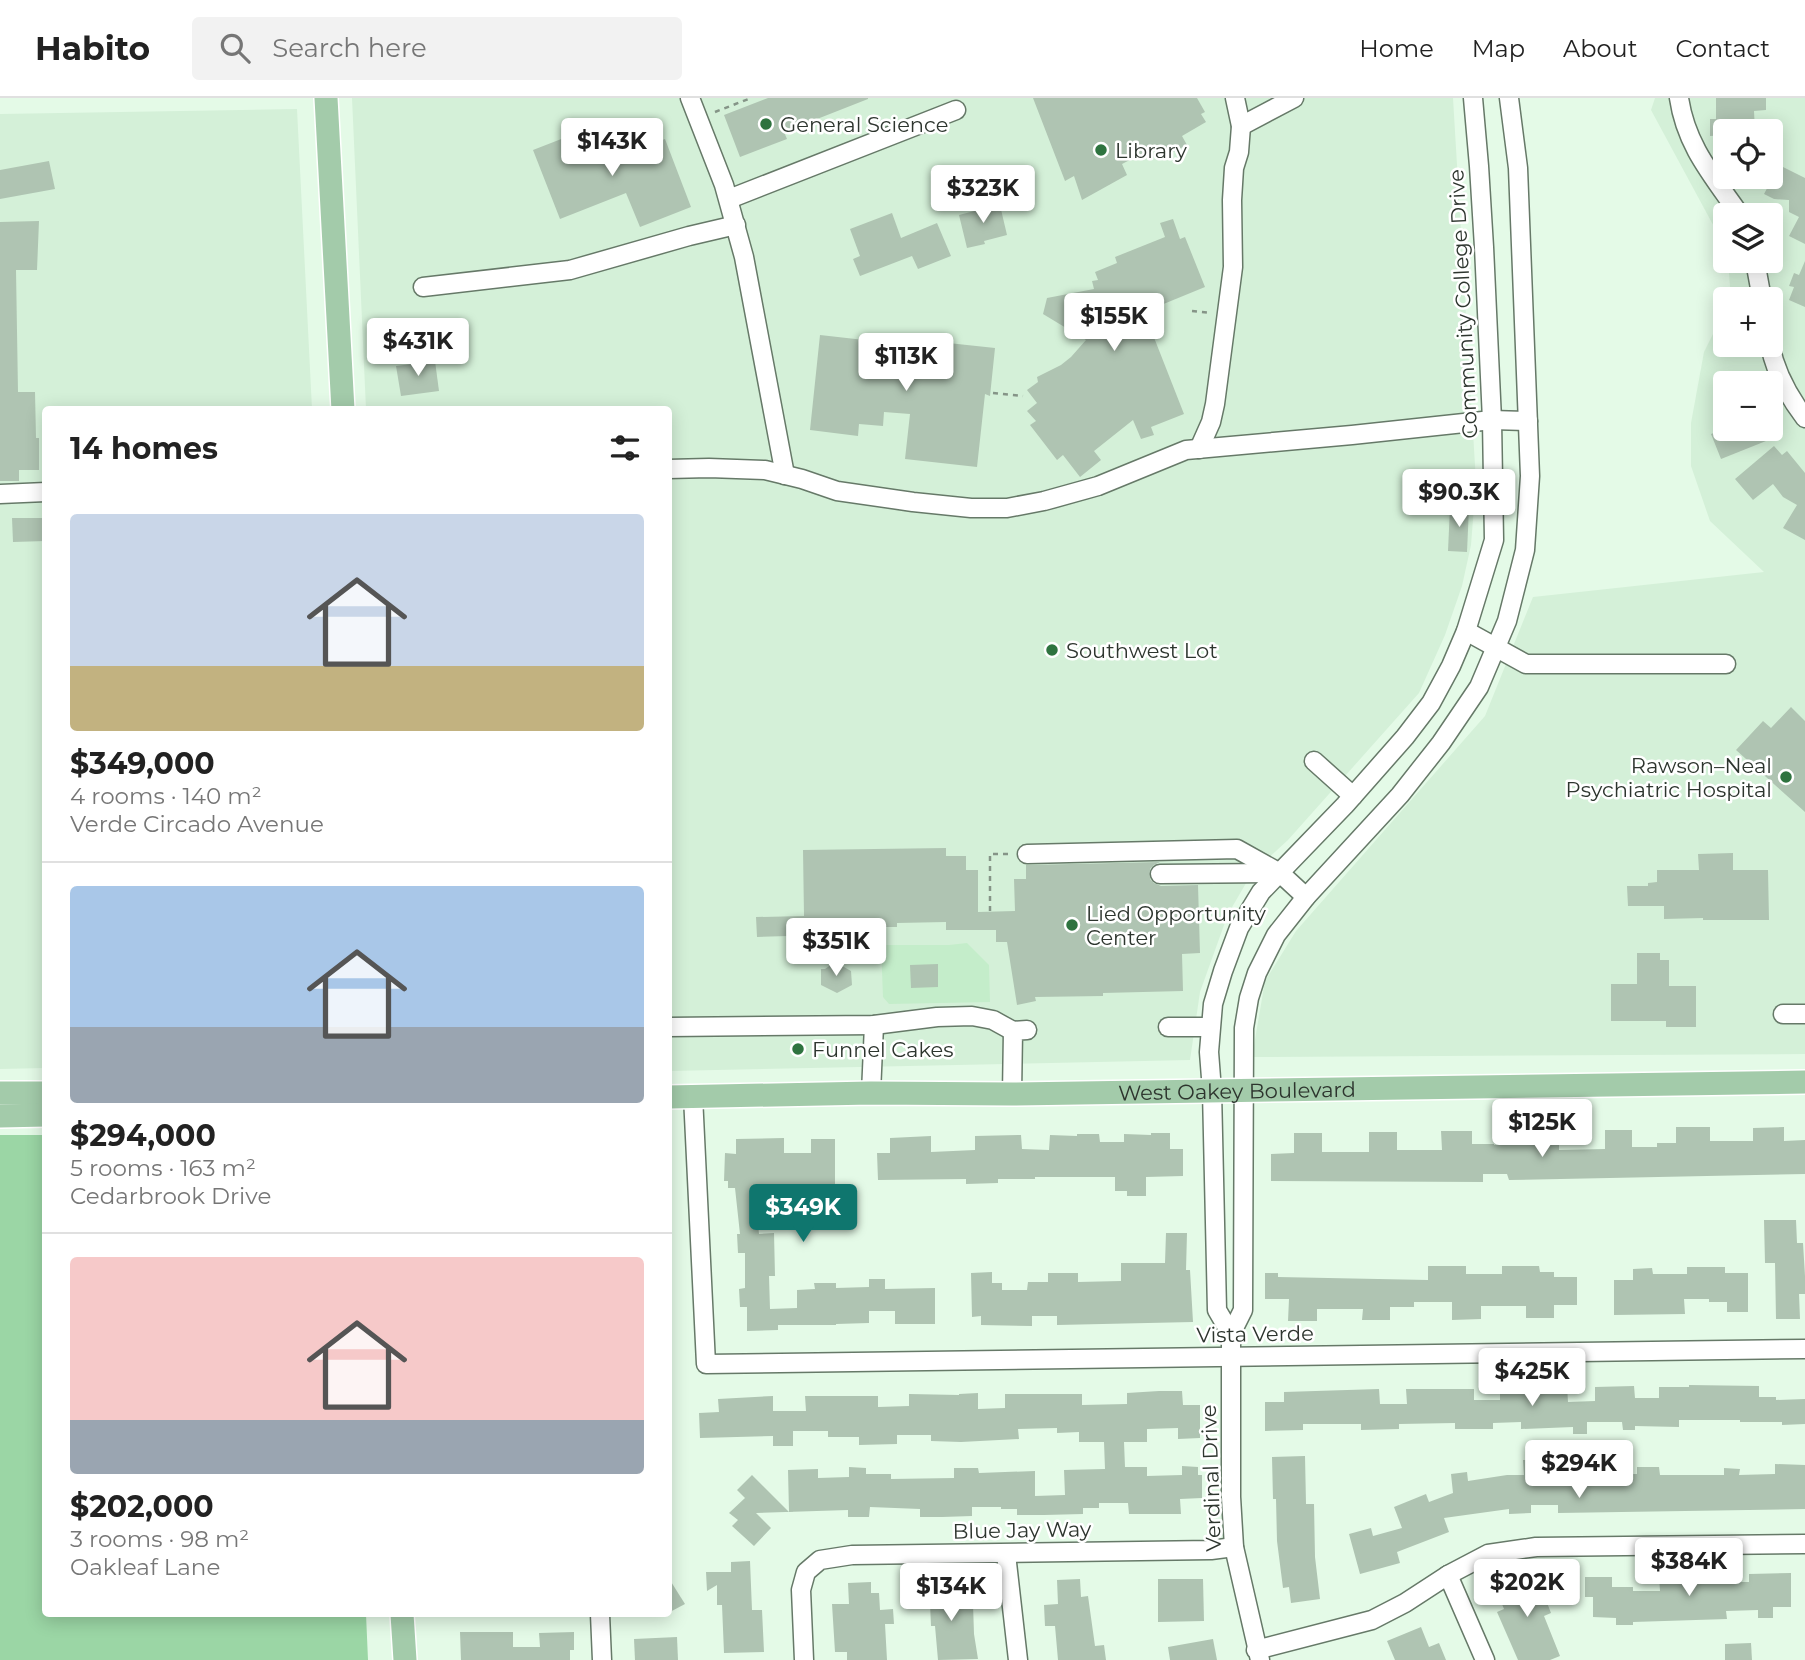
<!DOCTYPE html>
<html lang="en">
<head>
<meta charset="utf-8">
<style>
  :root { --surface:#fff; --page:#f2f2f2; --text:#222; --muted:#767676; --line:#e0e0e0; --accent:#0f766e }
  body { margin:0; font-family:Montserrat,sans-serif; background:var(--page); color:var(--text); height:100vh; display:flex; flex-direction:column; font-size:26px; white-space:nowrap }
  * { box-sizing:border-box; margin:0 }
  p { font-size:23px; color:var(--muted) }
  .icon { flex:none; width:38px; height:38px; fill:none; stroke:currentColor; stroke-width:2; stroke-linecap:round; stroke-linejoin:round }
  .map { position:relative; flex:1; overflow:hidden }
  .side { position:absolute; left:42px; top:308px; width:630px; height:1211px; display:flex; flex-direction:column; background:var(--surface); border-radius:7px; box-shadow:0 4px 18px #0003 }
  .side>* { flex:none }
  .controls { position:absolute; left:1713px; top:21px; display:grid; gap:14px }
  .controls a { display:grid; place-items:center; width:70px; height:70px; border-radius:7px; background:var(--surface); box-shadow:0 4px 18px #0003; font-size:35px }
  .price { position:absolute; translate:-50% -60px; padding:0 16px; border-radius:7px; background:#fff; color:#222; font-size:23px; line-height:46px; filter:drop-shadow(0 2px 4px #0008) }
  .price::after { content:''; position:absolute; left:50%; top:42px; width:21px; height:16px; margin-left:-10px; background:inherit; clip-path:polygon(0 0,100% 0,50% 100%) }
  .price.current { background:var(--accent); color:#fff }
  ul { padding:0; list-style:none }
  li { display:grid; align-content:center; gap:14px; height:371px; padding:0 28px }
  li+li { border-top:2px solid var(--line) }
  li span { display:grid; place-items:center; height:217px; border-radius:7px; color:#555 }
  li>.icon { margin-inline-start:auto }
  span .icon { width:126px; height:126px; fill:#fffc; stroke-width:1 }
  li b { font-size:30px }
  h2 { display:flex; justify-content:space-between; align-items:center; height:84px; padding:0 28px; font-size:30px }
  header { display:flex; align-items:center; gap:42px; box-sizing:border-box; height:98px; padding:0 35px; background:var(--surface); border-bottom:2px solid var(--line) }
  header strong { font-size:33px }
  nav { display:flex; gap:38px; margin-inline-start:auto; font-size:24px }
  .search { width:490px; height:63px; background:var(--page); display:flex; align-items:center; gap:18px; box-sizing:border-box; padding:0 24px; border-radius:7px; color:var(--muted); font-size:26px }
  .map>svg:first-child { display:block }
  .built { fill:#d4f0d8; fill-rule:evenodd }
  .green { fill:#c4edca }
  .water { fill:#9bd6a5 }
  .building { fill:#afc4b2 }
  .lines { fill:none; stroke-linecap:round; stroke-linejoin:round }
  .minor-casing { stroke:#667968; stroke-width:21 }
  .major-casing { stroke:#fff; stroke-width:26 }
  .path { stroke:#859487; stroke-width:2.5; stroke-dasharray:5 5; stroke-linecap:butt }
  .minor { stroke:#fff; stroke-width:18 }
  .major { stroke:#a3cbaa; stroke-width:23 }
  .poi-dot { fill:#2e733f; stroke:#fff; stroke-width:2.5 }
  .labels { text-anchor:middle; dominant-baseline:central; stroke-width:5; stroke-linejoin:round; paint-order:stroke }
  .poi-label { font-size:21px; fill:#2d352e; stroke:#fff; text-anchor:start }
  .street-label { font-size:21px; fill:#2d352e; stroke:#fff }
</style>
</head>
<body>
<header>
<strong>Habito</strong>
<div class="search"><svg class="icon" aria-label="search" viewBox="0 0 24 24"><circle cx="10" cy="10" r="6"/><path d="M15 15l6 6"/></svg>Search here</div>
<nav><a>Home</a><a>Map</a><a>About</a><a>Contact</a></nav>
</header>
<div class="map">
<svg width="1805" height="1562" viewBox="0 0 1805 1562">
  <rect width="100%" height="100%" fill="#e4fae7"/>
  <g class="built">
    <polygon points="352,0 1453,0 1476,384 1471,447 1462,488 1445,537 1419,595 1288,742 1252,775 1228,816 1200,894 1190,962 669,973 668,312 366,311"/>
    <path d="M 1655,0 L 1805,0 L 1805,956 L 1252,959 L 1265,883 L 1296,833 L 1485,618 L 1533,499 L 1764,474 L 1710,423 L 1691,368 L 1691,325 L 1704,254 L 1725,212 L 1726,247 L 1771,247 L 1771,201 L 1731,201 L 1728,163 L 1771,163 L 1771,117 L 1726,117 L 1725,149 L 1651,12 ZM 1726,33 L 1771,33 L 1771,79 L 1726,79 ZM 1726,285 L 1771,285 L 1771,331 L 1726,331 Z"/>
    <polygon points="297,11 312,311 46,312 45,970 0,971 0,16"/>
  </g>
  <polygon class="green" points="967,845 989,867 990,904 889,906 883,899 881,847 949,847"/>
  <polygon class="water" points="0,1037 45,1037 46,1516 366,1516 368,1562 0,1562"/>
  <g class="building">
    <polygon points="768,0 868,0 868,1 784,34 787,41 740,59 724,17"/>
    <polygon points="1033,0 1197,0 1205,14 1201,16 1206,24 1182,38 1187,47 1165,58 1159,47 1122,66 1127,77 1082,102 1074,78 1065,83"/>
    <polygon points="1716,0 1766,0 1766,12 1754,13 1755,33 1726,33 1726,37 1710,38 1710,21 1716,21"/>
    <polygon points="587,31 601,66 665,41 691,109 640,129 626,95 560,121 533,52"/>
    <polygon points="49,63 55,91 0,101 0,72"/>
    <polygon points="1771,63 1805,80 1805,146 1789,138 1799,119 1789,114 1789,102 1774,101 1764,96 1771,83"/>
    <polygon points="999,103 1007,137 984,143 985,146 967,150 959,117 982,111 981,108"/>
    <polygon points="892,115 901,140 937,125 951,158 918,171 912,158 860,178 853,161 860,158 850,131"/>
    <polygon points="1173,121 1180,141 1185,139 1205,189 1144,214 1184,316 1151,329 1154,337 1141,341 1133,322 1094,353 1101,362 1080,379 1063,357 1057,362 1030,327 1036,323 1027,313 1037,305 1027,292 1038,284 1037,279 1061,267 1071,259 1086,242 1043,216 1047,200 1094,191 1092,183 1098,182 1095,174 1117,165 1115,159 1165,139 1160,125"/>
    <polygon points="39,123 37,172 16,172 18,294 35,294 36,340 39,340 39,372 19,372 19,383 0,383 0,124"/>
    <polygon points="1805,163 1805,209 1789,202 1794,189 1789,188 1794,175 1799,177"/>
    <polygon points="820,237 891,245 892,239 995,250 990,298 985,296 977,369 905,361 910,316 884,314 883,328 859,326 858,338 810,332"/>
    <polygon points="435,263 439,293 401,298 396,268"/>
    <polygon points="1724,331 1767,331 1771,341 1721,361 1711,336"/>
    <polygon points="1774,348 1782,357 1787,353 1805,375 1805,442 1783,430 1797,407 1783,399 1773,386 1753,402 1735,381"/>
    <polygon points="1450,409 1469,409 1467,454 1448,453"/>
    <polygon points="12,420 46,420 46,443 13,444"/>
    <polygon points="1791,609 1805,623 1805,714 1736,652 1763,623 1771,630"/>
    <polygon points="946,750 946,758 966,758 966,772 978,772 978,814 1015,813 1014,781 1026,781 1026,767 1160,764 1154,767 1150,771 1150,781 1154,785 1161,788 1198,787 1200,855 1182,856 1183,893 1103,895 1103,898 1035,899 1036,903 1017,907 1007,844 996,844 996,832 946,832 946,824 897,825 897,829 886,829 886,833 881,833 882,837 865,837 865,832 788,833 788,838 757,839 756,819 804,818 803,752"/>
    <polygon points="1733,755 1733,772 1768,772 1769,822 1703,822 1703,820 1664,821 1664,808 1628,808 1627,788 1648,788 1648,785 1657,784 1657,772 1699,772 1698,756"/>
    <polygon points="1637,855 1660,855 1660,862 1669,862 1669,888 1696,888 1696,929 1666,929 1666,923 1611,923 1611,886 1637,886"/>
    <polygon points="835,864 851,873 852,887 837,895 821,887 821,871 825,871"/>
    <polygon points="938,866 938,889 911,890 910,867"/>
    <polygon points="1676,1029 1710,1029 1710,1043 1753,1043 1753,1030 1784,1029 1784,1043 1805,1042 1805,1076 1509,1082 1507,1076 1483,1076 1483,1084 1271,1083 1271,1056 1294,1055 1294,1035 1322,1035 1322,1054 1369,1054 1369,1034 1397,1034 1397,1052 1442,1052 1441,1033 1472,1033 1472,1046 1494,1046 1494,1047 1532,1046 1532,1033 1559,1032 1559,1052 1605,1051 1605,1032 1632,1032 1632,1049 1657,1049 1657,1045 1676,1045"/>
    <polygon points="1151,1035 1170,1035 1170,1051 1183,1051 1183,1078 1146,1079 1146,1098 1127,1098 1127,1093 1115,1093 1115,1079 1035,1079 1035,1081 998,1081 998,1085 966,1086 966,1081 878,1082 877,1055 890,1055 890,1040 931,1038 931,1054 975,1052 975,1038 1021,1037 1022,1051 1049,1052 1050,1037 1077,1038 1077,1036 1099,1036 1100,1044 1124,1044 1124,1036 1151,1037"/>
    <polygon points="784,1040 784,1055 811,1055 811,1041 835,1041 835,1092 755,1092 759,1136 774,1135 775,1178 769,1178 770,1211 797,1210 797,1192 815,1191 814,1185 836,1185 836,1190 869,1189 869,1181 885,1181 885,1191 935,1190 935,1226 895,1226 895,1213 869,1213 869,1225 836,1226 836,1227 778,1227 778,1232 747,1233 747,1209 740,1209 739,1191 745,1190 745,1155 738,1155 737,1136 740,1136 735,1090 728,1090 728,1083 724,1083 725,1055 736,1056 736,1041"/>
    <polygon points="1764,1122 1796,1122 1797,1145 1803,1145 1805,1178 1805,1196 1799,1196 1800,1221 1776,1221 1775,1165 1765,1165"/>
    <polygon points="1166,1135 1187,1135 1186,1172 1190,1172 1193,1224 1057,1227 1057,1218 1032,1218 1032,1228 981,1227 981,1218 972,1219 971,1175 992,1174 992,1185 1002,1185 1002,1192 1027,1192 1028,1184 1048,1184 1048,1175 1078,1175 1078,1184 1121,1183 1121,1165 1165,1165"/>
    <polygon points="1428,1168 1466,1168 1466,1176 1502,1176 1502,1168 1539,1168 1540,1174 1554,1174 1554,1179 1577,1179 1577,1207 1554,1207 1554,1220 1526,1220 1526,1208 1481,1208 1481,1221 1452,1222 1452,1204 1414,1204 1414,1209 1390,1209 1390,1222 1362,1222 1363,1211 1317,1211 1317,1223 1288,1223 1289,1201 1265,1201 1265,1175 1278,1175 1278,1179 1428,1182"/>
    <polygon points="1687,1169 1725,1169 1725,1175 1748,1175 1748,1214 1727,1214 1727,1204 1709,1204 1709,1201 1684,1201 1685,1216 1614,1217 1614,1182 1633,1182 1633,1171 1652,1170 1653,1176 1687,1176"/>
    <polygon points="1689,1287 1759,1288 1759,1299 1776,1299 1776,1302 1805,1301 1805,1326 1782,1327 1782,1324 1740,1324 1740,1322 1679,1322 1679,1329 1635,1328 1635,1332 1623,1332 1622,1324 1587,1324 1587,1336 1573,1336 1573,1329 1521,1331 1521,1324 1493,1325 1493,1331 1455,1331 1455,1325 1399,1326 1399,1331 1361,1332 1361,1326 1303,1326 1303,1332 1265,1333 1265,1304 1284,1304 1284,1294 1379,1291 1380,1306 1407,1306 1406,1291 1474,1291 1474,1302 1500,1302 1500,1290 1567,1288 1568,1304 1595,1303 1595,1289 1634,1288 1635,1300 1659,1300 1659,1289 1689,1289"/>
    <polygon points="1159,1293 1182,1293 1183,1307 1200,1307 1200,1340 1178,1341 1178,1330 1147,1331 1147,1344 1124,1344 1125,1369 1147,1369 1147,1378 1182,1377 1182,1368 1198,1369 1198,1377 1202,1377 1202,1400 1180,1401 1181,1416 1129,1416 1128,1405 1099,1405 1099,1410 1083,1410 1083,1416 1044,1417 1017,1417 1017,1411 1001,1411 1001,1409 972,1409 972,1418 942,1419 920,1419 920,1411 870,1409 869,1419 848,1419 848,1412 756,1415 771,1430 754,1448 732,1428 738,1422 729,1415 745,1400 737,1392 752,1377 789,1414 788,1372 818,1371 818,1380 849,1379 849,1369 866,1370 866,1376 891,1376 891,1381 954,1380 954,1370 978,1370 979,1375 1035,1373 1035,1398 1065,1397 1064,1372 1105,1371 1104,1344 1079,1344 1079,1334 1057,1335 1057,1330 1018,1331 1019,1341 961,1344 931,1343 931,1337 897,1337 897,1346 859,1347 859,1339 828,1339 828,1333 793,1333 793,1348 773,1348 773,1338 700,1340 699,1315 719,1314 718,1301 773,1298 773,1313 806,1313 805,1298 878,1298 878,1309 909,1308 909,1296 959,1297 959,1296 978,1295 978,1311 1005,1310 1005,1296 1082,1296 1082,1307 1127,1306 1127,1295"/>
    <polygon points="1305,1358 1306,1406 1314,1406 1315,1459 1320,1501 1291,1505 1289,1489 1283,1490 1277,1443 1276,1401 1273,1401 1272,1359"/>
    <polygon points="1551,1361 1552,1381 1579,1381 1579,1372 1600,1372 1600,1376 1637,1376 1637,1369 1659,1369 1660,1377 1724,1377 1724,1370 1740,1371 1739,1377 1775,1376 1775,1366 1805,1367 1805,1411 1558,1415 1558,1407 1531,1407 1531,1415 1509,1416 1509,1411 1444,1420 1449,1434 1397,1454 1400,1465 1360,1476 1349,1436 1371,1430 1373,1438 1402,1430 1394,1409 1426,1396 1429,1404 1453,1395 1451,1376 1467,1374 1468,1383 1507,1377 1524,1377 1523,1362"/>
    <polygon points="750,1463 752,1512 762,1512 764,1554 724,1555 722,1507 717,1507 717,1487 707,1493 706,1474 731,1474 731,1464"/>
    <polygon points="1535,1474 1551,1515 1544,1518 1560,1558 1550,1562 1518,1562 1497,1514 1504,1511 1495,1489"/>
    <polygon points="1791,1475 1791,1509 1773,1509 1773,1520 1758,1520 1758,1512 1726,1513 1727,1521 1633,1524 1633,1527 1616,1527 1616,1520 1593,1519 1593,1499 1585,1499 1585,1479 1612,1479 1612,1489 1633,1489 1633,1493 1660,1493 1659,1478 1721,1478 1721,1484 1749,1484 1749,1476"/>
    <polygon points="668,1479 685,1506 668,1515"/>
    <polygon points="1080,1481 1081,1499 1088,1498 1095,1548 1104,1547 1106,1562 1058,1562 1055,1528 1045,1528 1044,1507 1058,1506 1057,1482"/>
    <polygon points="1158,1481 1203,1481 1204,1523 1158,1524"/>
    <polygon points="871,1484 871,1495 879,1495 880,1512 893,1511 894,1526 885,1526 887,1562 847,1562 847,1554 835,1554 832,1506 849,1506 848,1485"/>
    <polygon points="957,1485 958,1506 973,1506 974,1536 978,1561 938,1562 935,1528 931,1528 930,1505 924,1506 923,1487"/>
    <polygon points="1421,1529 1429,1549 1439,1545 1446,1562 1395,1562 1387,1543"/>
    <polygon points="460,1534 513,1534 513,1549 540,1549 539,1535 574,1534 574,1552 570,1552 570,1562 461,1562"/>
    <polygon points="677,1539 678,1562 635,1562 634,1541"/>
    <polygon points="1213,1541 1217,1562 1170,1562 1168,1549"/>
    <polygon points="1751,1545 1752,1562 1725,1562 1725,1546"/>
  </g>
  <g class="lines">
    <defs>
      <g id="minor">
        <polyline points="690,0 724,87 744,159 785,377"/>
        <path d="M 1679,0 C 1686,48 1713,78 1740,117"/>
        <polyline points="1241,28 1294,0"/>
        <polyline points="729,101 956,12"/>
        <polyline points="1755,163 1762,201"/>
        <polyline points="423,189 570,172 689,138 736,127"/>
        <path d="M 1770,247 C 1775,273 1789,299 1805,320"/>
        <polyline points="1199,351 1211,324 1215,306 1233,169 1232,102 1234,70 1239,54 1241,28 1235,0"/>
        <polyline points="668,371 709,370 765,372 802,381 837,393 913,404 971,410 1007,410 1044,403 1098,388 1186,352 1352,337 1492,322 1528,323"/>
        <polyline points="0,396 46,394"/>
        <polyline points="1466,533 1526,566 1726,566"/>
        <polyline points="1314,663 1353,698"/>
        <polyline points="1027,756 1237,751 1280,775 1306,799"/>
        <polyline points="1160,776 1276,775"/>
        <polyline points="1783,916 1805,916"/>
        <polyline points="668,929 874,927 937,919 972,918 993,922 1013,933"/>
        <polyline points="1168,929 1210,929"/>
        <polyline points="871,995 874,927"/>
        <polyline points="1012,996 1013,933 1027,932"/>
        <polyline points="693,998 706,1266 1805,1251"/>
        <polyline points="1231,1236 1243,1212 1244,930 1249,900 1257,875 1276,837 1306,799 1400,697 1441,645 1479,589 1507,523 1525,452 1530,378 1518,70 1509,0"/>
        <polyline points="1006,1456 1018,1562"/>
        <polyline points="1448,1477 1485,1562"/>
        <polyline points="600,1516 602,1562"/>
        <polyline points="1256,1552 1372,1522 1405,1505 1448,1477 1488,1456 1536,1449 1805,1446"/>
        <polyline points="804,1562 801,1492 806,1474 820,1462 852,1457 1211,1452 1234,1449"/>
        <polyline points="1260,1562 1234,1449 1231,1399 1231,1236 1217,1212 1212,993 1209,954 1213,906 1223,873 1239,830 1261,794 1345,707 1405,639 1431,605 1451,568 1466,533 1494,442 1492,322 1484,149 1479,68 1473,0"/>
      </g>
      <g id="major">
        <polyline points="326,0 343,312"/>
        <polyline points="0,995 46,995"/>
        <path id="s1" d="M 668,999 L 871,995 L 1012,996 L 1805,984"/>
        <polyline points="0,1018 46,1017"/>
        <polyline points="402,1516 405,1562"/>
      </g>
    </defs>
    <use href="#minor" class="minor-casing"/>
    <use href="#major" class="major-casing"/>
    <g class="path">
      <polyline points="715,14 751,0"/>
      <polyline points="1192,213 1211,215"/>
      <polyline points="993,295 1023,298"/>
      <polyline points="990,813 990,756 1009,756"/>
    </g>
    <use href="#minor" class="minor"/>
    <use href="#major" class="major"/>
  </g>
  <g class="poi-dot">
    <circle cx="766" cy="26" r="7"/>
    <circle cx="1101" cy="52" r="7"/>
    <circle cx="1052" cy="552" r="7"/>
    <circle cx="1786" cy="679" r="7"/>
    <circle cx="1072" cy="827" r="7"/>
    <circle cx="798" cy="951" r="7"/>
  </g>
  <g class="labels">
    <g class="poi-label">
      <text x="780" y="26">General Science</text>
      <text x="1115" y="52">Library</text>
      <text x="1066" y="552">Southwest Lot</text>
      <text x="1772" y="667" text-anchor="end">Rawson–Neal<tspan x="1772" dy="24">Psychiatric Hospital</tspan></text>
      <text x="1086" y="815">Lied Opportunity<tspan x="1086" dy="24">Center</tspan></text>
      <text x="812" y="951">Funnel Cakes</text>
    </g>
    <g class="street-label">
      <text transform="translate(1463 206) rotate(-93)">Community College Drive</text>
      <text stroke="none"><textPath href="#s1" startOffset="569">West Oakey Boulevard</textPath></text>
      <text transform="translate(1255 1236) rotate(-1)">Vista Verde</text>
      <text transform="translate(1211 1380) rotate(-92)">Verdinal Drive</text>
      <text transform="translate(1022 1432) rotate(-1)">Blue Jay Way</text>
    </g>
  </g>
</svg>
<div class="controls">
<a><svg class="icon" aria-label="locate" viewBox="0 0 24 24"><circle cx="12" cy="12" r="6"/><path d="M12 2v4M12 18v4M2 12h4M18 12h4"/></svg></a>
<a><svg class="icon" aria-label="layers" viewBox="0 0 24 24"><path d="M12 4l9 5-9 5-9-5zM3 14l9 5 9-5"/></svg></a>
<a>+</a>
<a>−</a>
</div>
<b class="price" style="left:612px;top:80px">$143K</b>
<b class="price" style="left:983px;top:127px">$323K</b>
<b class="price" style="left:1114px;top:255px">$155K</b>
<b class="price" style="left:418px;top:280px">$431K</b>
<b class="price" style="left:906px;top:295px">$113K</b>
<b class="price" style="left:1459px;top:431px">$90.3K</b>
<b class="price" style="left:836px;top:880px">$351K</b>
<b class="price" style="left:1542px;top:1061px">$125K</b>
<b class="price current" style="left:803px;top:1146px">$349K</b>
<b class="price" style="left:1532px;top:1310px">$425K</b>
<b class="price" style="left:1579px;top:1402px">$294K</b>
<b class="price" style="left:1689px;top:1500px">$384K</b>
<b class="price" style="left:1527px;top:1521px">$202K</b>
<b class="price" style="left:951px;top:1525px">$134K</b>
<section class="side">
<h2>14 homes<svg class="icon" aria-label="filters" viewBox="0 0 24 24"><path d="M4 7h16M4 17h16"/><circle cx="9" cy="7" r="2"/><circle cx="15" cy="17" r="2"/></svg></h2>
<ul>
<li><span style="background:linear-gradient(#c9d6e8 70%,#c2b280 0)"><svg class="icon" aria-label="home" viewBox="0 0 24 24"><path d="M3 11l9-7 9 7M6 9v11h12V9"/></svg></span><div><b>$349,000</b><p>4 rooms · 140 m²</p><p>Verde Circado Avenue</p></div></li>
<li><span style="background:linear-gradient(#a9c7e8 65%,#9aa5b1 0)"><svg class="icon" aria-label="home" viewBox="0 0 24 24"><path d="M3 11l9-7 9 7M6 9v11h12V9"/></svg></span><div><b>$294,000</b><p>5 rooms · 163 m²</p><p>Cedarbrook Drive</p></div></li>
<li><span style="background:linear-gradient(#f6c9c9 75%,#9aa5b1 0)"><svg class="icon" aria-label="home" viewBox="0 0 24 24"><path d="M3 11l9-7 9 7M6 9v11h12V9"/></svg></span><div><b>$202,000</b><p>3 rooms · 98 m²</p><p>Oakleaf Lane</p></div></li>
</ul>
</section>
</div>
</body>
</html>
